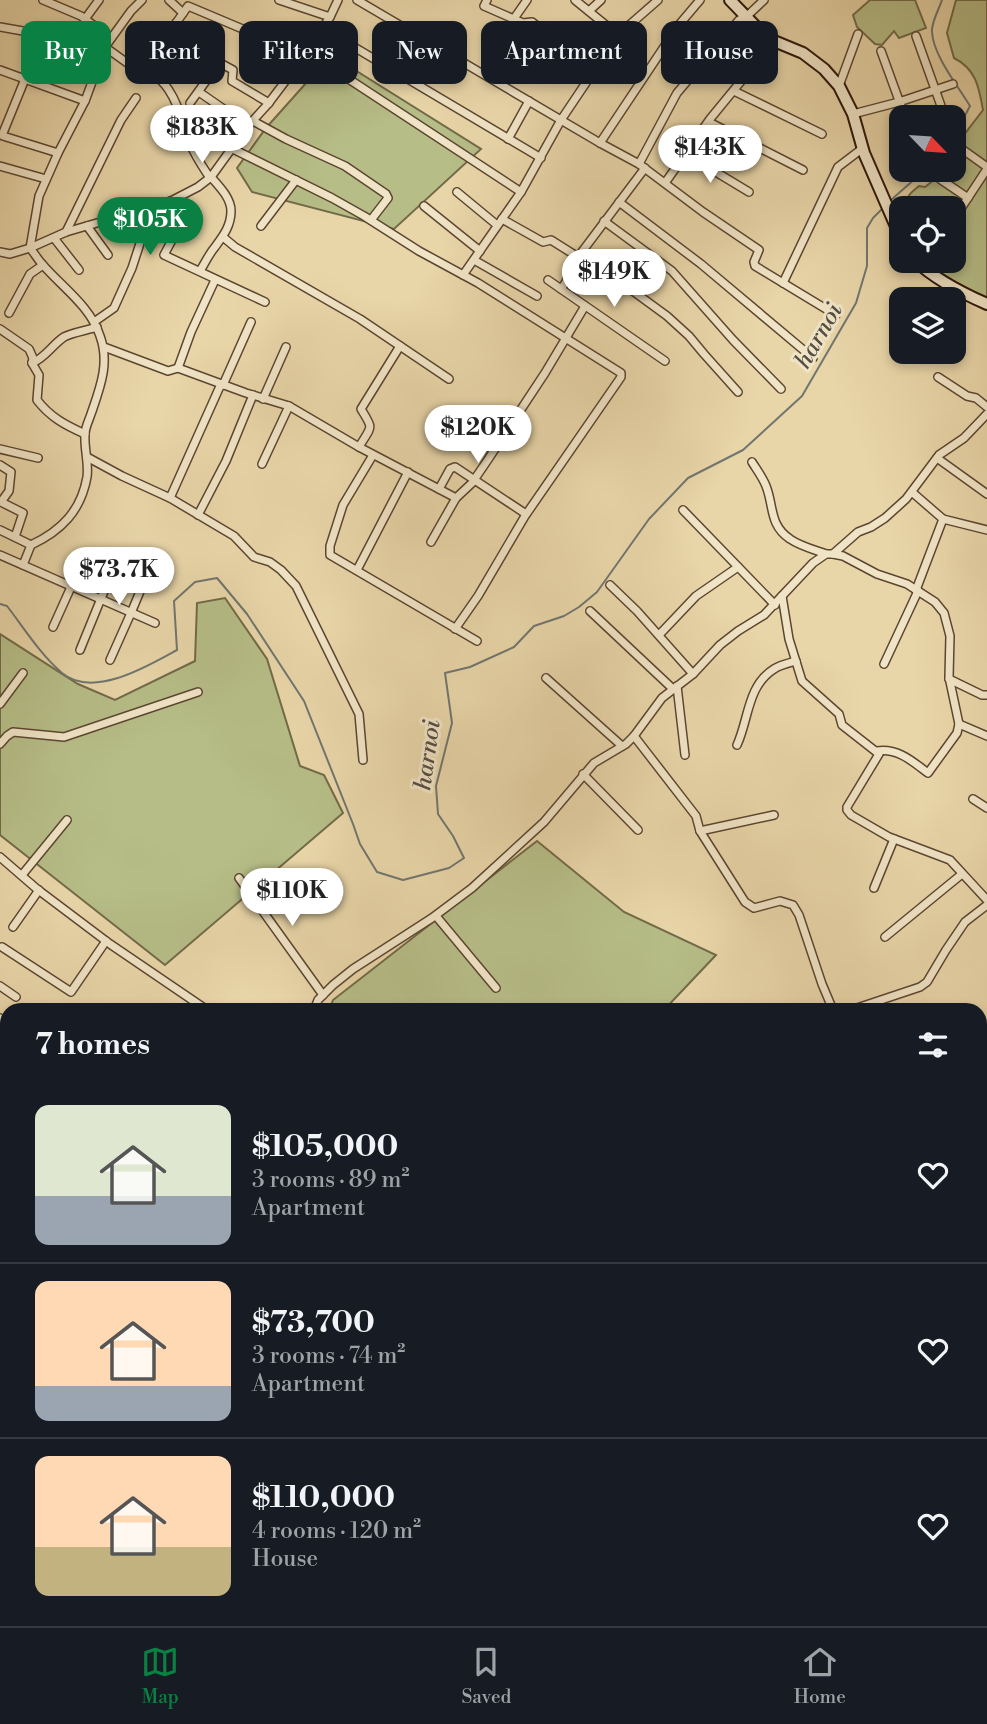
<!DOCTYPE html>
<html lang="en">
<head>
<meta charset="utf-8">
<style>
  :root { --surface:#171b24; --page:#242831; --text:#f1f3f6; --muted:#9ea1a6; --line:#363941; --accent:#0b8043 }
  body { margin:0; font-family:"Libre Bodoni",serif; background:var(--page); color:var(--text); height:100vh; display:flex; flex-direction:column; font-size:26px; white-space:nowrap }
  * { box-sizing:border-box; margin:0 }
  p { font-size:23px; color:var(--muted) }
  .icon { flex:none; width:38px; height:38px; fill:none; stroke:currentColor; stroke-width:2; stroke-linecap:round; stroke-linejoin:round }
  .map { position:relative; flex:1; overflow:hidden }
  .drawer { position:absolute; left:0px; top:1003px; width:987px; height:625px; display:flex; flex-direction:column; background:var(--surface); border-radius:21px 21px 0 0; box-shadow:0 4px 10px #0003 }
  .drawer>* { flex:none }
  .hud { position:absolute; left:21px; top:21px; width:945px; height:63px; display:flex; gap:14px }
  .needle { width:46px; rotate:115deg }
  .buttons { position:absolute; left:889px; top:105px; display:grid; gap:14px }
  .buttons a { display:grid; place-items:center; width:77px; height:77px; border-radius:14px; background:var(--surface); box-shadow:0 4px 10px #0003; font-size:35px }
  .price { position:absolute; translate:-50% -60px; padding:0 16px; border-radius:24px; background:#fff; color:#222; font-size:23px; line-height:46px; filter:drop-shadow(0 2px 4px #0008) }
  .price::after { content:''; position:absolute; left:50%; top:42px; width:21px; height:16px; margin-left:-10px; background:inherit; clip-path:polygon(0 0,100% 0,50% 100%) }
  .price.on { background:var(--accent); color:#fff }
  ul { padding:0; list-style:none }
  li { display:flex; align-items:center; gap:21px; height:175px; padding:0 35px }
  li+li { border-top:2px solid var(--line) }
  li span { display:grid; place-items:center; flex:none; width:196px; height:140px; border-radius:14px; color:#555 }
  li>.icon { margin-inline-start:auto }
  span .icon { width:84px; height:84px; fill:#fffc; stroke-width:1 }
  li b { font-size:30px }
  h2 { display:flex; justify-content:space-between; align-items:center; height:84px; padding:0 35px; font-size:30px }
  .pill { padding:0 24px; border-radius:14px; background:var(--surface); box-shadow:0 4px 10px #0003; font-size:24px; line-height:63px }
  .pill.on { background:var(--accent); color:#fff }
  .menu { display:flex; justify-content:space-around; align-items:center; height:98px; border-top:2px solid var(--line); background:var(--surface); font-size:19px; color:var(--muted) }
  .menu a { display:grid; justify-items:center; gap:4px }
  .menu .on { color:var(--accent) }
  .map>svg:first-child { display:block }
  .green { fill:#b6bd87; stroke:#726a48; stroke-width:2 }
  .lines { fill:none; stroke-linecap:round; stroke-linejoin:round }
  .stream { stroke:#707670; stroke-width:2 }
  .street-casing { stroke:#5c4631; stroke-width:10 }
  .secondary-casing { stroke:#2d1609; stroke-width:14 }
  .street { stroke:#f0e4c6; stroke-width:7 }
  .secondary { stroke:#f0e4c6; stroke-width:10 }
  .labels { text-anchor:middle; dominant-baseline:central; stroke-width:6; stroke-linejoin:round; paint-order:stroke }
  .water-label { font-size:24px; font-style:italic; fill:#544e45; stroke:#f0e4c6 }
</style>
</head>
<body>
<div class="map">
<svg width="987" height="1626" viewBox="0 0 987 1626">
  <rect width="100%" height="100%" fill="#e8d5a8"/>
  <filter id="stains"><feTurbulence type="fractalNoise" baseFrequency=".00286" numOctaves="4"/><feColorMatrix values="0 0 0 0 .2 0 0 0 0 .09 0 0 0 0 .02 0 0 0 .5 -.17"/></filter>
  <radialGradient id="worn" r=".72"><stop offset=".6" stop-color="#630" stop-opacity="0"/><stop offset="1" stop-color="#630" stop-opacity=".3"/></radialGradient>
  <g class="green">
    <polygon points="870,0 915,0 926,28 899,38 894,31 882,45 875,44 857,27 853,15"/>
    <path d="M 956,0 L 987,0 L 987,300 L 964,290 L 921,261 L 954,261 L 954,208 L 907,208 C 907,195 908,195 919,186 L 925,187 L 940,175 L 942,170 L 954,170 L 954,141 L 955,138 L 963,136 L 983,110 C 979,87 976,69 954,58 L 947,33 Z"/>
    <polygon points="331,55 481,149 394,229 252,192 237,168 266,128"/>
    <polygon points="225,598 267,659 300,766 324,775 343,813 165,965 0,835 0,634 78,684 115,700 195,661 197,603"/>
    <polygon points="537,841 624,912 716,955 664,1010 329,1010 333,1000"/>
    <polygon points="987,1339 987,1469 980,1465 980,1340"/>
    <polygon points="980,1483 987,1486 987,1626 678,1626 666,1621 980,1620"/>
    <polygon points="87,1621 183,1621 181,1626 87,1626"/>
  </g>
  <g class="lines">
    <g class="stream">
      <path d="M 942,0 C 939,9 931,23 932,32 C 933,55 958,86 970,106 L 960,125 L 954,131"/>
      <polyline points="891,200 925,170"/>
      <path d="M 0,604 L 7,606 C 24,628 40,654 62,673 C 93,699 148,666 177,650 L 174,601 L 195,582 L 217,578 L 247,614 L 304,701 L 353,824 L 360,844 L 377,872 L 403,880 L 449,868 L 464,858 L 453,836 L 438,814 L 436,786 L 452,723 L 445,673 L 470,667 L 514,647 L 534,626 L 564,616 L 579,607 L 597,592 L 649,519 L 688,478 L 743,450 L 802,396 L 856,303 L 867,266 L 867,228 L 873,218 L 882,209"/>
    </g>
    <defs>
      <g id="street">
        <polyline points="43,0 81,16 111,38"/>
        <polyline points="169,0 183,13"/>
        <polyline points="279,0 330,17"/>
        <polyline points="357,0 600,143 639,164 703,212 759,250 754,262 755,266 836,315"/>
        <polyline points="487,0 484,6 523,23 532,22 594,71"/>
        <polyline points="575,0 618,35"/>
        <polyline points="589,11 601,0"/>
        <polyline points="85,19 99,0"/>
        <polyline points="513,20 527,0"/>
        <polyline points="176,23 193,37"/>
        <polyline points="0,27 34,33"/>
        <polyline points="322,28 541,158"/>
        <polyline points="167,36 188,6 245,30 299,63"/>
        <polyline points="916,36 945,117"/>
        <path d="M 105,47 L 148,78 L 150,78 L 154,75 C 176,89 181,120 190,143 C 195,156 202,166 210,178"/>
        <polyline points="196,50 233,70 232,81 269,103"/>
        <polyline points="306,51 521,192"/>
        <polyline points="881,51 905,117"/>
        <polyline points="0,70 85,101"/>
        <polyline points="526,71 546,33"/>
        <polyline points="25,79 3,133 3,136 58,153"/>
        <polyline points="839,86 858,34"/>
        <polyline points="734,91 822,134"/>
        <polyline points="199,92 248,126"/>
        <polyline points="190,103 219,63"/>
        <polyline points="853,114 899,102 953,84"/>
        <polyline points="253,121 286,139 345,166 386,194 388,198 371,220"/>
        <polyline points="709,122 803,170"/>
        <polyline points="508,139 529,101"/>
        <polyline points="600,143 678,26 700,0"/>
        <polyline points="959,147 987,167"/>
        <polyline points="231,148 332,198 364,216 419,251 478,283 621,373 621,377 525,516 478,596 455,629"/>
        <polyline points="686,154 749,192"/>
        <polyline points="639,164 677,93 739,20 746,17 764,0"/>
        <polyline points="0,166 46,179"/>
        <polyline points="940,179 968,198"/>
        <polyline points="665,183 710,119 774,41"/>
        <polyline points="457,192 497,225"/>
        <polyline points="170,201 183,216 183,219 164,255 265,302"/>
        <polyline points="619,202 701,264 813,358"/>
        <polyline points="922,205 925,208"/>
        <polyline points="424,206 480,251"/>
        <polyline points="502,219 543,242 551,240 578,257 600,267 667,316 689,336 704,354 738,392"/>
        <polyline points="954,219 987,169"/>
        <polyline points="604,221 672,271 733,340 781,389"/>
        <polyline points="87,226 108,255"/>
        <polyline points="261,226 296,180"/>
        <polyline points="66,232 121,120 136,98"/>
        <polyline points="223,237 235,247 360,319 449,379"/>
        <polyline points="54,238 79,270"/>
        <polyline points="0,252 10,254 30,248 66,232 169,202 198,187 211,177 248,126 268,104 299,63 330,17 338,0"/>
        <polyline points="474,260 537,296"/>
        <path d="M 200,271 C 205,263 209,254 215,247 C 223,236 231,226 231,211 C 231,198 219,186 211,177"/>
        <polyline points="463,275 521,192 561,120 618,35 658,0"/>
        <polyline points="548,280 665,361"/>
        <polyline points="783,283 838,167 863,148"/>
        <polyline points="561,289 566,282 569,272 578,257 645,168"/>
        <polyline points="9,313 30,274 43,265"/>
        <polyline points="94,322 114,308 132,268 144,231 136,211"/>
        <path d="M 0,329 L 29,349 L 33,358 L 32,363 L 39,375 L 37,400 C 50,417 65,425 85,434"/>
        <polyline points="104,347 168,371 178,368 246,393 289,406 359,447 456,498"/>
        <path d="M 32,363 C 45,358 52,345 64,337 C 70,333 88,330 97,327"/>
        <polyline points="178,368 191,332 215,280"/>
        <polyline points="938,377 967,396 976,398 987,407"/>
        <polyline points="223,385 251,322"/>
        <polyline points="263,399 286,347"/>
        <path d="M 359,447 C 372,425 374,430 361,409 L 400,346"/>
        <polyline points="0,449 38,458"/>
        <polyline points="373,455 343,505 330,546 330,555 477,641"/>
        <polyline points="87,457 122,476 170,498 234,536 254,557 270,562 281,570 296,586 359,714 363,760"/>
        <polyline points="937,458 987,494"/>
        <path d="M 752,462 C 757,470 763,478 766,486 C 774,506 769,525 790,539 C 800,546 815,550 826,554"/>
        <polyline points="262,464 289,406"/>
        <polyline points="0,465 11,472 9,491 1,502 23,513 15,537"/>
        <polyline points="439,489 450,469 455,467 526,514"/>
        <polyline points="913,493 943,519 987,530"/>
        <polyline points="170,498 221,384"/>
        <polyline points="683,510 775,605"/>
        <polyline points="198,515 226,461 253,395"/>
        <polyline points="0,530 31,545"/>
        <polyline points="431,542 456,498 472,483 487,461 545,373 585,306"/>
        <path d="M 833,554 L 843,556 L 877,574 L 907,584 L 935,602 L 944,613 L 950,636 L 949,677 L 959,724 L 957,733 L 928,773 C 912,761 898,748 877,751"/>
        <polyline points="0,555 155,623"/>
        <path d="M 23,565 L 31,545 C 61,531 81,511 87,477 C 89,463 84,449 85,434 C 85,428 89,420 91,414 C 100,388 110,363 100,336 C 90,306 63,288 43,265 C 38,260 35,254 30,248 L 39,196 L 58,153 L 85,101 L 105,47 L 131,11 L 142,0"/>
        <polyline points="357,570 408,472"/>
        <polyline points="610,585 637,611 693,674"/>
        <polyline points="916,590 943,519"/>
        <polyline points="782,596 789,639 802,681 839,714 842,725 879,754 847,807 847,810 851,815 889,837 950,860 987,900"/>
        <polyline points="590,611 673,689"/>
        <polyline points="53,627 71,587"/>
        <polyline points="659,635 696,596 738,567"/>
        <polyline points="80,650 118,557"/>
        <polyline points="110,660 131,613 151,565"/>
        <polyline points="884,664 918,591"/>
        <polyline points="546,678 622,746"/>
        <polyline points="949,679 982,695 987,695"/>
        <polyline points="677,686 685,755"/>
        <polyline points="0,704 23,673"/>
        <polyline points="959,724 987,736"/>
        <polyline points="634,736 696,816 700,831 745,902 754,908 780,901 793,905 799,915 822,984 833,1010"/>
        <polyline points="0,744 7,736 13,732 64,737 198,692"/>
        <path d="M 737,745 C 749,719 747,686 774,669 C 780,665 789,663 796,661"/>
        <polyline points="583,774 638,830"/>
        <polyline points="973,799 987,808"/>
        <polyline points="700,831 774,815"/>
        <polyline points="0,857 37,889 110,944 207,1010"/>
        <polyline points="22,875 67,820"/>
        <polyline points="239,878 323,995"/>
        <polyline points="874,888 894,839"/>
        <polyline points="436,916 496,988"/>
        <polyline points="13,927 39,890"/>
        <polyline points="885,937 962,874"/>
        <polyline points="2,947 71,992 106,941"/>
        <polyline points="0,986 16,997"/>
        <polyline points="314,1010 318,1000 333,985 353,969 432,918 472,888 544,822 594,763 626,744 634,736 662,698 693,674 720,645 738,631 764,615 813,563 826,554 833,554 858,532 871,527 885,518 906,499 939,455 964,438 987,414"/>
        <polyline points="851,1010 920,987 927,982 946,950 965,922 987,905"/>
        <polyline points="0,1018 7,1022"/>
        <polyline points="0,1202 7,1188"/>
        <polyline points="0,1204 7,1208"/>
        <polyline points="0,1387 7,1381"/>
        <polyline points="0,1425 7,1429"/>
        <polyline points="0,1455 7,1443"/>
        <polyline points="980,1475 987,1478"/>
        <polyline points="0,1608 7,1596"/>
        <polyline points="30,1620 32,1626"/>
        <polyline points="681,1620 693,1626"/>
        <polyline points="42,1626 66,1620"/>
        <polyline points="174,1626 175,1620"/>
      </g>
      <g id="secondary">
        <polyline points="730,0 762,33 774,41 803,53 824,69 839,86 853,114 864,153 901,238"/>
        <path d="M 916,261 C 936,280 962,293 987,304"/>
      </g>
    </defs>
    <use href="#street" class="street-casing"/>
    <use href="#secondary" class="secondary-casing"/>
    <use href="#street" class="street"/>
    <use href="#secondary" class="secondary"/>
  </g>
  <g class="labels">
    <g class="water-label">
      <text transform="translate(819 336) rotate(-60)">harnoi</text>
      <text transform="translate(428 755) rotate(-82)">harnoi</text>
    </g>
  </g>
  <rect width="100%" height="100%" filter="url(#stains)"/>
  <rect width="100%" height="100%" fill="url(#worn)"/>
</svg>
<div class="buttons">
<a><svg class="needle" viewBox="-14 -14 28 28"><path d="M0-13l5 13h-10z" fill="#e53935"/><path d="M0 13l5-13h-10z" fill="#9ea1a6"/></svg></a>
<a><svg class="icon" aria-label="locate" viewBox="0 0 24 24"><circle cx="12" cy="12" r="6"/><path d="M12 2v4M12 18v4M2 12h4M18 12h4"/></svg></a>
<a><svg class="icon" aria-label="layers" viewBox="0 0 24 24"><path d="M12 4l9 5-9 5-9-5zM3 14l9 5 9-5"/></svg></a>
</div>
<b class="price" style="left:202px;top:165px">$183K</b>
<b class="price" style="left:710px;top:185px">$143K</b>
<b class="price on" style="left:150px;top:257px">$105K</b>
<b class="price" style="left:614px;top:309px">$149K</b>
<b class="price" style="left:478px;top:465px">$120K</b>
<b class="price" style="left:119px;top:607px">$73.7K</b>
<b class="price" style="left:292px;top:928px">$110K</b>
<div class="hud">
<a class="pill on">Buy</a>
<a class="pill">Rent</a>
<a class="pill">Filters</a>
<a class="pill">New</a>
<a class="pill">Apartment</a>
<a class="pill">House</a>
</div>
<section class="drawer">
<h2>7 homes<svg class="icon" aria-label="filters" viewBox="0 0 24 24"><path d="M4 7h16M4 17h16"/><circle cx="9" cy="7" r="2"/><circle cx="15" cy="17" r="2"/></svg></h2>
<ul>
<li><span style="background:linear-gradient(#dfe7d0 65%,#9aa5b1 0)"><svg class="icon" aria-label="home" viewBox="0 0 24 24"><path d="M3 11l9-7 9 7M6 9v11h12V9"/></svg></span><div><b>$105,000</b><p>3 rooms · 89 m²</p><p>Apartment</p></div><svg class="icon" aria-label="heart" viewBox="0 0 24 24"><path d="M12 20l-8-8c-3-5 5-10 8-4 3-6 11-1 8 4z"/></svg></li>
<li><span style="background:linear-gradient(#ffd9b3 75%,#9aa5b1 0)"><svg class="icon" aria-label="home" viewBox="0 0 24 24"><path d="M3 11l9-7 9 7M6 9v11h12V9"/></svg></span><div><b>$73,700</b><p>3 rooms · 74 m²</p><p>Apartment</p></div><svg class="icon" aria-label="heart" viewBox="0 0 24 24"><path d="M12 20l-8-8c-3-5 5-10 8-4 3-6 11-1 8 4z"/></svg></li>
<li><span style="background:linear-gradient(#ffd9b3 65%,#c2b280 0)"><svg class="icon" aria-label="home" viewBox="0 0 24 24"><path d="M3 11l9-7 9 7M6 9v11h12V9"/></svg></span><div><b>$110,000</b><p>4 rooms · 120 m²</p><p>House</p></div><svg class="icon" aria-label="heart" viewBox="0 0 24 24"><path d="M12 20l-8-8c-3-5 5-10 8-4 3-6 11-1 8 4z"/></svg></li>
</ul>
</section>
</div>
<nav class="menu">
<a class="on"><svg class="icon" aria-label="map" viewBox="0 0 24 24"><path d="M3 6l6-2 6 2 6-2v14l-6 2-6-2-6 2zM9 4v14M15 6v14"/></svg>Map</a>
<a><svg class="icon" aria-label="saved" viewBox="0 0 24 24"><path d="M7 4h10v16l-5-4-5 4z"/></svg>Saved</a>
<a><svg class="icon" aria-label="home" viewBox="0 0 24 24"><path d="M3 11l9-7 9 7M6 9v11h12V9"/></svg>Home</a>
</nav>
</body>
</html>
